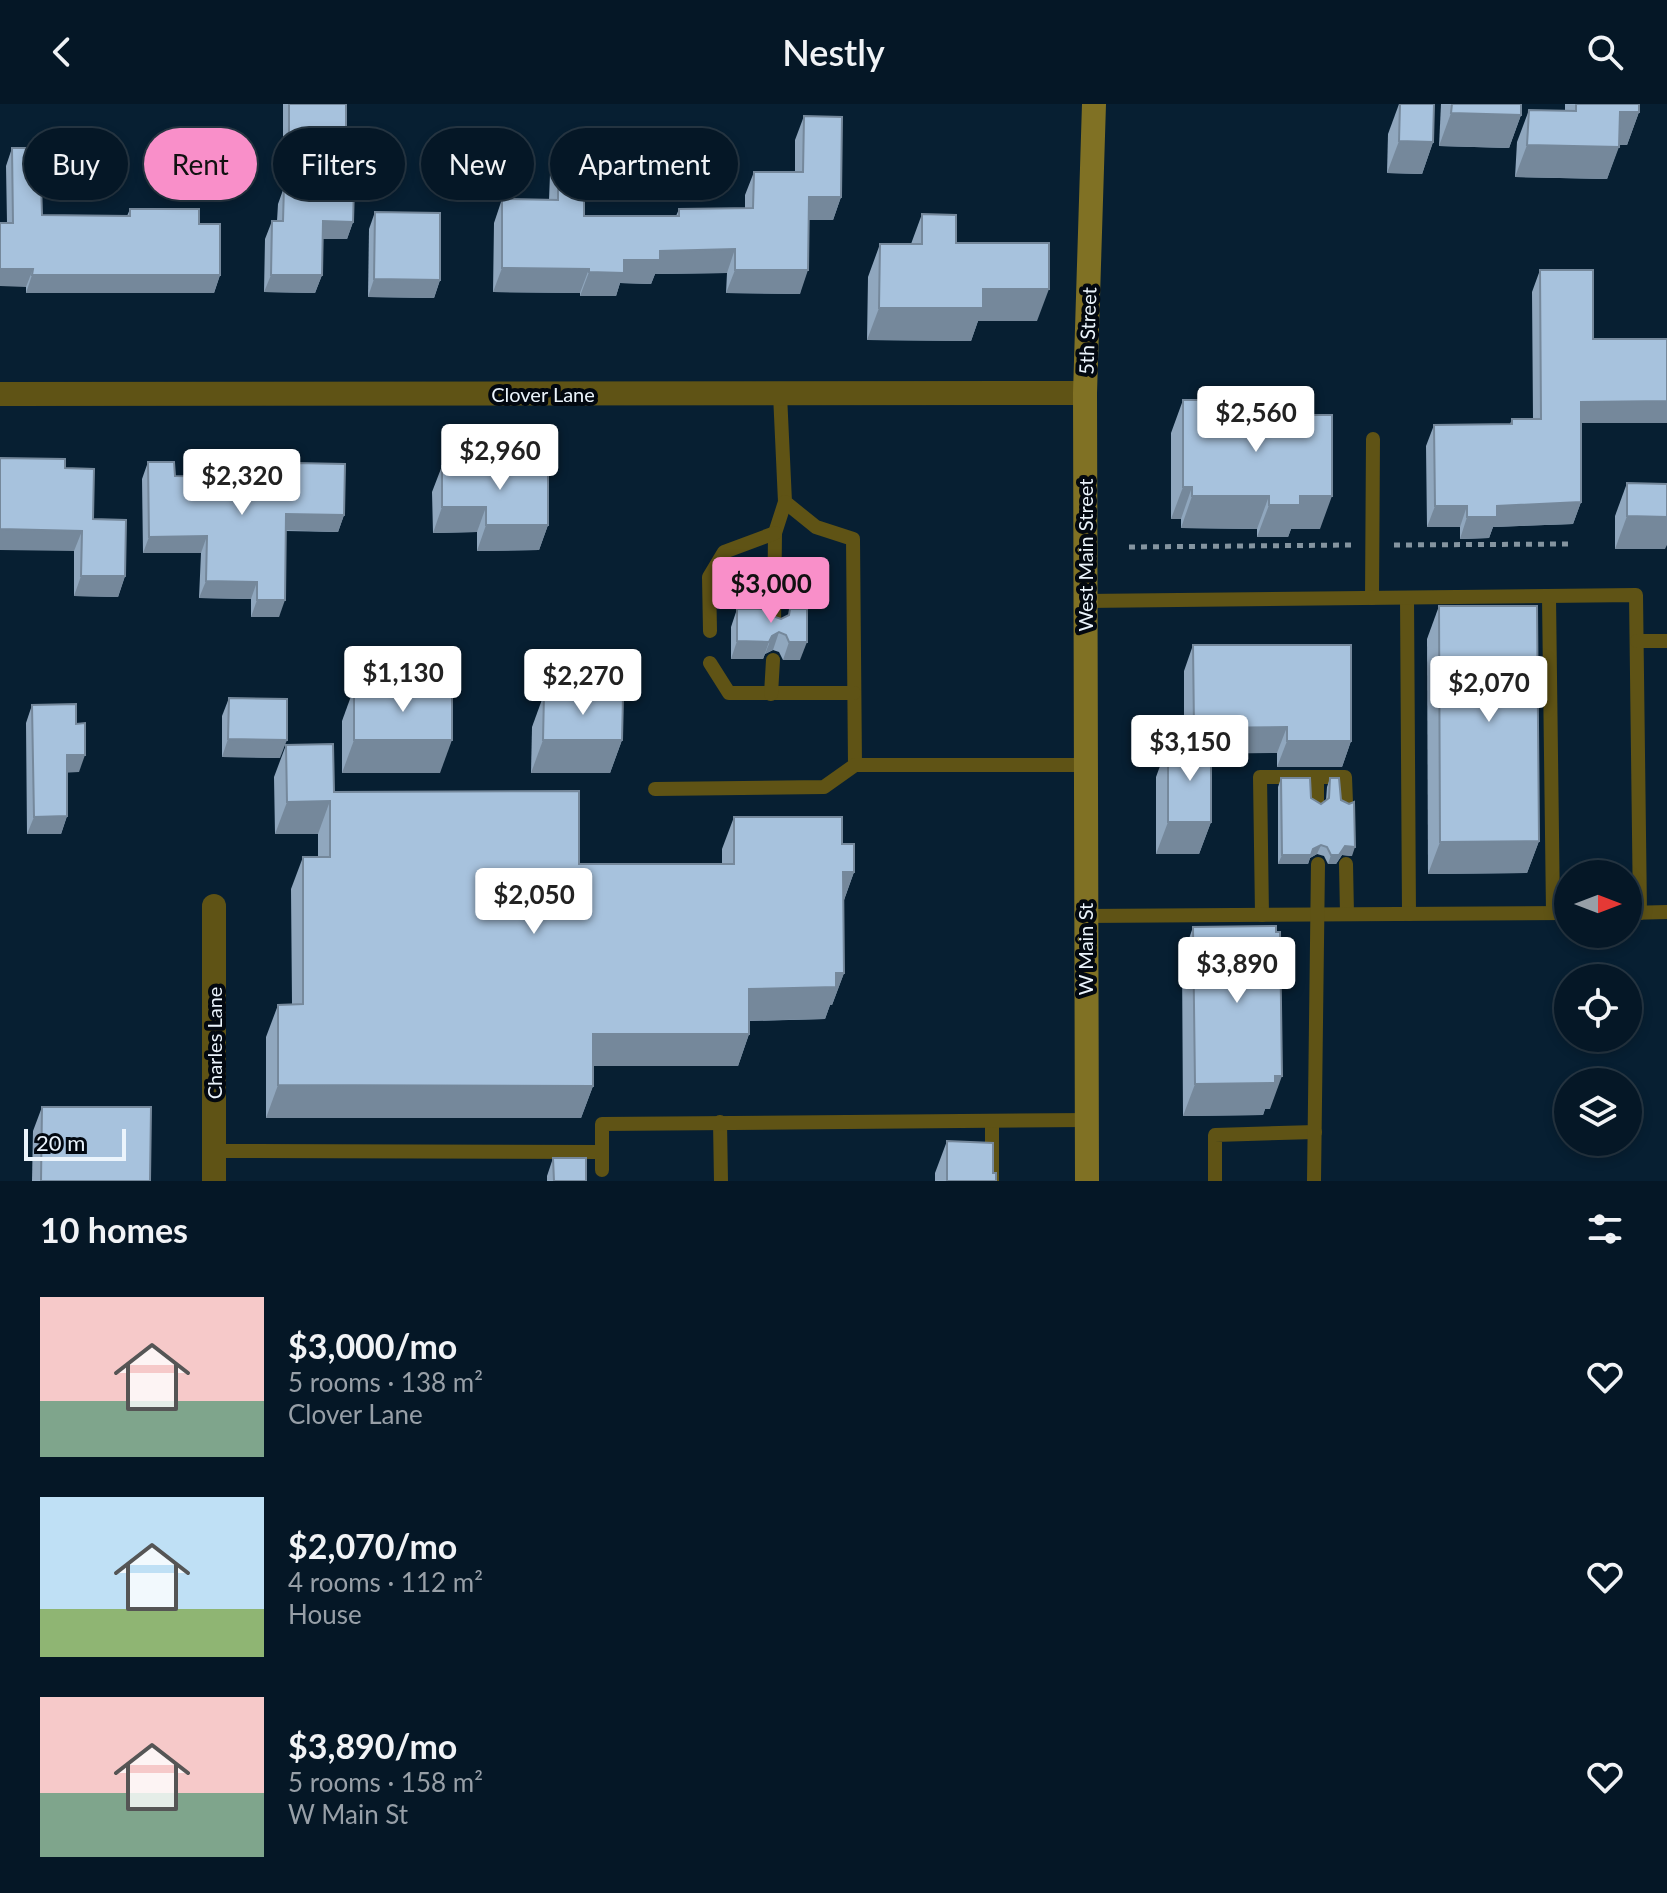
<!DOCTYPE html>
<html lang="en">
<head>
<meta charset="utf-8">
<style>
  :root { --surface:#051726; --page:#132432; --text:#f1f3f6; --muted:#979fa7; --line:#263643; --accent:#f98fc9 }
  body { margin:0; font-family:Lato,sans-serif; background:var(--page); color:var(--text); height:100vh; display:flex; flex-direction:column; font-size:30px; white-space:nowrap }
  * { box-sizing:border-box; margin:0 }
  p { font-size:26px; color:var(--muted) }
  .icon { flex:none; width:44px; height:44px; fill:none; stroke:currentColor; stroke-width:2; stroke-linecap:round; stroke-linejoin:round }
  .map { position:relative; height:1077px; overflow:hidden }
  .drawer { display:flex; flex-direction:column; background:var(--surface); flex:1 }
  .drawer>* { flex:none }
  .guide { position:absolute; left:24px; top:24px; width:800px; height:72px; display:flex; gap:16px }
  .needle { width:52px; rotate:90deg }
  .controls { position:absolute; left:1554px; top:756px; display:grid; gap:16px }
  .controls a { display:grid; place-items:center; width:88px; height:88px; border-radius:50%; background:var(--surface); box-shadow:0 4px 12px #0003,0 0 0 2px var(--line); font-size:40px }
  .scale { position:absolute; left:24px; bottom:20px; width:102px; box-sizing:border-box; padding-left:8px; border:4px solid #ebf4fc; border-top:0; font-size:22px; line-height:28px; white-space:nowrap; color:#ebf4fc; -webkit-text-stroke:6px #020810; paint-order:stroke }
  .price { position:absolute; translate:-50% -68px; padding:0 18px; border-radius:8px; background:#fff; color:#222; font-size:26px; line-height:52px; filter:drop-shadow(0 2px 4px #0008) }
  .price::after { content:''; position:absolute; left:50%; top:48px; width:24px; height:18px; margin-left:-12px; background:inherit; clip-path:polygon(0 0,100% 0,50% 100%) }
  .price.on { background:var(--accent); color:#111 }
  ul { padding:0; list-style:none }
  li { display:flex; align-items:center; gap:24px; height:200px; padding:0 40px }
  li span { display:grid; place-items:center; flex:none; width:224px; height:160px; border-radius:0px; color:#555 }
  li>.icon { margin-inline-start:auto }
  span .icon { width:96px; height:96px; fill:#fffc; stroke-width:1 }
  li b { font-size:34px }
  h2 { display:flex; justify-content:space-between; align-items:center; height:96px; padding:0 40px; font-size:34px }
  .tag { padding:0 28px; border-radius:36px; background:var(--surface); box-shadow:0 4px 12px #0003,0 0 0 2px var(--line); font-size:28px; line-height:72px }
  .tag.on { background:var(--accent); color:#111 }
  header { display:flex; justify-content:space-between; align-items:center; height:104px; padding:0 40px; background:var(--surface); font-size:36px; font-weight:600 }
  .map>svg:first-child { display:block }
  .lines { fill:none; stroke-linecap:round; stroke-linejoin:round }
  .path { stroke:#8494a0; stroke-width:5; stroke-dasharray:6 6; stroke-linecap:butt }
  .lane { stroke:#5f5315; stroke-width:14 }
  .street { stroke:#5f5315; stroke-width:24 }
  .secondary { stroke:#807124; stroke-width:24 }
  .wall { fill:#90a7be }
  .shaded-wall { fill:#75889b }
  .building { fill:#a7c2dd; stroke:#75889b; stroke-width:2 }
  .labels { text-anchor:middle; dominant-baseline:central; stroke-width:8; stroke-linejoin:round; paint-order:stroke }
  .street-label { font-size:20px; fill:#ebf4fc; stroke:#020810 }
</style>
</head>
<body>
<header><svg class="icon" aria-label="back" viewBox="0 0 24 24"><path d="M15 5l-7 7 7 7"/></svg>Nestly<svg class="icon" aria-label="search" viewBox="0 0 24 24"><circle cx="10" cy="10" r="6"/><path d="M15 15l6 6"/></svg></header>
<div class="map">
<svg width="1667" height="1077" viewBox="0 0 1667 1077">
  <rect width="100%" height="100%" fill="#071f32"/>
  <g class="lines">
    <g class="path">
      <polyline points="1394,441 1569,440"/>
      <polyline points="1129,443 1352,441"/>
    </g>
    <g class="lane">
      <polyline points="780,290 785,398 816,423 853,435 855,661"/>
      <polyline points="1549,493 1553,809"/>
      <polyline points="1372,494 1373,335"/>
      <polyline points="1407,494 1409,810"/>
      <polyline points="1085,497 1636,491 1640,809"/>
      <polyline points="774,523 775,429 785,398"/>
      <polyline points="710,527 709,473 724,448 775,429"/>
      <polyline points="1637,537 1667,537"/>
      <polyline points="710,559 729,589 854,589"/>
      <polyline points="771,590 773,556"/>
      <polyline points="1317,673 1317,699"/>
      <polyline points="655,685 824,683 855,661 1085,661"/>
      <polyline points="1346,760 1347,810"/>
      <polyline points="1628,809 1667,808"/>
      <polyline points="1262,811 1260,673 1345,673 1346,699"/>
      <polyline points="1085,812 1568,809"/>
      <polyline points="992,1017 992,1077"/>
      <polyline points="720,1018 721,1077"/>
      <polyline points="214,1047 602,1048"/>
      <polyline points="602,1066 602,1020 1087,1016"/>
      <polyline points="1215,1077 1215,1031 1315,1028"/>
      <polyline points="1314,1077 1318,760"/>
    </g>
    <g class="street">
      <polyline points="0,290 1085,289"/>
      <polyline points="214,1077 214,802"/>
    </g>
    <polyline class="secondary" points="1087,1077 1085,289 1094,0"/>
  </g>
  <g class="wall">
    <polygon points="283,0 346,0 346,84 353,118 347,135 323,135 322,171 315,189 264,188 265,135 272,117 277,117 278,100 283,86"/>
    <polygon points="1399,0 1434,0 1433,38 1422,70 1387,69 1388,30"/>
    <polygon points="1441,0 1521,0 1521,11 1509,44 1439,42"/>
    <polygon points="1565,0 1639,0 1639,8 1627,41 1619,41 1607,75 1515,73 1517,38 1529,6 1565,7"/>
    <polygon points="804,12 841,93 833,116 809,116 800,190 726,189 727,169 655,170 651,180 620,179 616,192 580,192 580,189 493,188 494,119 502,95 549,96 550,70 558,47 584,112 676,112 679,105 745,104 745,91 754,68 795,68 795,36"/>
    <polygon points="12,44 42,111 127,112 130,105 199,120 220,171 214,189 26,189 26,183 7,119 6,62"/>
    <polygon points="375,108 440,176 434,194 368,193 369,125"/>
    <polygon points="922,110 956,139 1037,217 978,217 971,237 867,236 868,173 880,140 911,140"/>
    <polygon points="1540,166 1593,235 1667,235 1667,319 1581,319 1581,398 1573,420 1493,423 1489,434 1460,435 1460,423 1427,423 1426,342 1434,321 1510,320 1512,315 1533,315 1532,188"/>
    <polygon points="1183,296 1222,307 1254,311 1320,425 1291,425 1288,433 1257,433 1257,425 1181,424 1181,415 1171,415 1171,329"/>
    <polygon points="148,358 175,372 291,374 296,359 344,411 338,428 286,427 279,513 251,513 251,495 199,494 201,449 143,449 142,375"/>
    <polygon points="442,362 548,421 539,446 477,447 477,428 433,429 432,388"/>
    <polygon points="65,364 125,472 118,493 74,492 74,447"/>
    <polygon points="1627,379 1665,445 1615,445 1615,412"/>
    <polygon points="1439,502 1539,737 1527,769 1428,770 1427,535"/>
    <polygon points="737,505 781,515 800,556 783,556 779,548 773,546 765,550 763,555 731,555 731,523"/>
    <polygon points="1193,541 1351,637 1342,663 1277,663 1277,649 1211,649 1211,718 1199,750 1156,750 1156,673 1168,640 1184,640 1184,567"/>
    <polygon points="354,584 440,669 342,669 342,617"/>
    <polygon points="544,590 622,636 610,669 531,669 532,623"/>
    <polygon points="229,594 280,654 222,653 222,612"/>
    <polygon points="32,601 79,668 67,668 67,712 61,730 27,730 26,619"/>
    <polygon points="286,641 334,688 579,760 722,760 722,745 734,713 842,740 854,768 843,799 844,869 832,901 830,901 825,915 749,917 749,930 738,962 593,962 593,982 581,1014 266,1014 266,933 278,901 292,901 291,785 303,753 318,753 318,730 275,730 274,673"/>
    <polygon points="1281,674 1321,700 1326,696 1327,683 1330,674 1341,696 1352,752 1342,751 1336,760 1328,760 1324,752 1317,750 1310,754 1308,760 1278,760 1278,683"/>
    <polygon points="1193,823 1270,1005 1265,1005 1263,1011 1183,1012 1182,855"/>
    <polygon points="42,1003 150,1077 32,1077 33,1027"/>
    <polygon points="947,1037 993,1069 996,1077 935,1077 935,1069"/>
    <polygon points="553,1054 586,1077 547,1077 547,1072"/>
  </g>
  <g class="shaded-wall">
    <polygon points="1620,8 1639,8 1627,41 1609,41"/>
    <polygon points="1451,9 1521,11 1509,44 1439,42"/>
    <polygon points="1399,37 1433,38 1422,70 1387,69"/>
    <polygon points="1527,41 1619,43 1607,75 1515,73"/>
    <polygon points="809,93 841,93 833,116 800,116"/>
    <polygon points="323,117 353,118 347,135 317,135"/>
    <polygon points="735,145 727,169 655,170 651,180 620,179 616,192 580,192 589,168 624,156 660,147"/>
    <polygon points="502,164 589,165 580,189 493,188"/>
    <polygon points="0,165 33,165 26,183 0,182"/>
    <polygon points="735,166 808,166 800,190 726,189"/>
    <polygon points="32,171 220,171 214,189 26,189"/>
    <polygon points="271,171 322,171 315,189 264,188"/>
    <polygon points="374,175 440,176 434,194 368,193"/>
    <polygon points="983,185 1049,185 1037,217 978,217 971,237 867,236 879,204"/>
    <polygon points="1667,297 1667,319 1573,319 1581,298"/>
    <polygon points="1183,383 1192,383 1181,415 1171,415"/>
    <polygon points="1192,392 1269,392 1257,425 1181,424"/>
    <polygon points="1300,392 1332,392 1320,425 1291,425 1288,433 1257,433 1269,401"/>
    <polygon points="1581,398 1573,420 1493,423 1489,434 1460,435 1467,413 1497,402"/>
    <polygon points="1435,402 1467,402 1460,423 1427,423"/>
    <polygon points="442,403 486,403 477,428 433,429"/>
    <polygon points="286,410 344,411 338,428 280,426"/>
    <polygon points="1627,412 1667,413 1667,441 1665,445 1615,445"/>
    <polygon points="486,421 548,421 539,446 477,447"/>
    <polygon points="0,425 82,427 74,447 0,446"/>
    <polygon points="207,432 201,449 143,449 149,433"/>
    <polygon points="81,472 125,472 118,493 74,492"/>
    <polygon points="206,477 257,478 251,495 199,494"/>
    <polygon points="257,496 285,496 279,513 251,513"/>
    <polygon points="779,528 773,546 765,550 772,532"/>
    <polygon points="737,537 769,538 763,555 731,555"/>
    <polygon points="789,538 807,538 800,556 783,556"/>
    <polygon points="1287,623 1277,649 1184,650 1194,624"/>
    <polygon points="228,635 287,636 280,654 222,653"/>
    <polygon points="354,636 452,636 440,669 342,669"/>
    <polygon points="543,636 622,636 610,669 531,669"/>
    <polygon points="1287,637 1351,637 1342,663 1277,663"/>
    <polygon points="67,651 85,651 79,668 60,669"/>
    <polygon points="330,697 318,730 275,730 287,698"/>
    <polygon points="67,712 61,730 27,730 34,713"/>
    <polygon points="1168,718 1211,718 1199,750 1156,750"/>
    <polygon points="1539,737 1527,769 1428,770 1440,738"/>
    <polygon points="1321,741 1317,750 1310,754 1308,760 1278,760 1282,751 1313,745"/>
    <polygon points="1345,742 1355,743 1352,752 1342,751 1336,760 1328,760 1331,751"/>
    <polygon points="843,768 854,768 842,801"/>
    <polygon points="836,869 844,869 832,901 830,901 825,915 738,917 749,885"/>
    <polygon points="593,930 749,930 738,962 581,962"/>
    <polygon points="1275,972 1282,972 1270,1005 1265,1005 1263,1011 1183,1012 1195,980"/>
    <polygon points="278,981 593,982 581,1014 266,1014"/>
  </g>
  <g class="building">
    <polygon points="289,0 346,0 346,84 354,84 353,118 323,117 322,171 271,171 272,117 283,117 284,82 289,82"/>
    <polygon points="1400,0 1434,0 1433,38 1399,37"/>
    <polygon points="1452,0 1521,0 1521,11 1451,9"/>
    <polygon points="1576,0 1639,0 1639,8 1620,8 1619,43 1527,41 1529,6 1576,7"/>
    <polygon points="804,12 842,13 841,93 809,93 808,166 735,166 735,145 660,147 660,156 624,156 624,169 589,168 589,165 502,164 502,95 558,96 558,47 584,47 584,112 679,112 679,105 753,104 754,68 803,68"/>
    <polygon points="12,44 40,44 42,111 130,112 130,105 199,105 199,120 220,120 220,171 32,171 33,165 0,165 0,119 13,119"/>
    <polygon points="375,108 440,109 440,176 374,175"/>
    <polygon points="922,110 956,111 956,139 1049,139 1049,185 983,185 983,204 879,204 880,140 922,140"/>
    <polygon points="1540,166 1593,166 1593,235 1667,235 1667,297 1581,298 1581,398 1497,402 1497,413 1467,413 1467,402 1435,402 1434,321 1512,320 1512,315 1541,315"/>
    <polygon points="1183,296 1222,296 1222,307 1254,307 1254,311 1332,311 1332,392 1300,392 1300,401 1269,401 1269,392 1192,392 1192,383 1183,383"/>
    <polygon points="0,354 65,355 65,364 94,365 93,415 126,416 125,472 81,472 82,427 0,425"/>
    <polygon points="148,358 174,358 175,372 296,374 296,359 345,360 344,411 286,410 285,496 257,496 257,478 206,477 207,432 149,433"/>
    <polygon points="548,361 548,421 486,421 486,403 442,403 442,362"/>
    <polygon points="1627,379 1667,380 1667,413 1627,412"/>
    <polygon points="1439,502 1537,502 1539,737 1440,738"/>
    <polygon points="737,505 770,505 775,513 781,515 789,511 790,505 807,505 807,538 789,538 786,531 779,528 772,532 769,538 737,537"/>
    <polygon points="1193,541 1351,541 1351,637 1287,637 1287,623 1194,624"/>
    <rect x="354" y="584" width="98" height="52"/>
    <polygon points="544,590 623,592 622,636 543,636"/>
    <polygon points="229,594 287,595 287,636 228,635"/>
    <polygon points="76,600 76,620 85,619 85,651 67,651 67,712 34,713 32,601"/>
    <polygon points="333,640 334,688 579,687 579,760 734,760 734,713 842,713 842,740 854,740 854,768 843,768 844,869 836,869 836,883 749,885 749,930 593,930 593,982 278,981 278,901 303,900 303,753 330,753 330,697 287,698 286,641"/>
    <rect x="1168" y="640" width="43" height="78"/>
    <polygon points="1281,674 1310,674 1311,694 1321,700 1329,694 1330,674 1339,674 1341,696 1349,700 1354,698 1355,743 1345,742 1339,751 1331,751 1327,743 1321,741 1313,745 1311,751 1282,751"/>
    <polygon points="1276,822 1276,828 1280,828 1282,972 1275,972 1275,979 1195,980 1193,823"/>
    <polygon points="42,1003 151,1003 150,1077 41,1077"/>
    <polygon points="947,1037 993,1039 993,1069 996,1069 996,1077 947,1077"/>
    <polygon points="553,1054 586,1054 586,1077 554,1077"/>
  </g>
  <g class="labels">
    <g class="street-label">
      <text transform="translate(1087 227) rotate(-88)">5th Street</text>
      <text x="543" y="290">Clover Lane</text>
      <text transform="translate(1085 451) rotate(-90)">West Main Street</text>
      <text transform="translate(1085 845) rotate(-90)">W Main St</text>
      <text transform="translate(214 939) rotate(-90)">Charles Lane</text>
    </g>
  </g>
</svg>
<div class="controls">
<a><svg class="needle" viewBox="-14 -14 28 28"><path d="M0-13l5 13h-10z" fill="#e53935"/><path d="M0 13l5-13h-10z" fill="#979fa7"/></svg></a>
<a><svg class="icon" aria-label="locate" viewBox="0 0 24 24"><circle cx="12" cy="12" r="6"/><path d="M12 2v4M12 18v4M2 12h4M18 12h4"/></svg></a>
<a><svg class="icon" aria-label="layers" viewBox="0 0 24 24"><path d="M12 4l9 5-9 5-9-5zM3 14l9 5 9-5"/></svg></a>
</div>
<div class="scale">20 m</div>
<b class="price" style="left:1256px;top:350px">$2,560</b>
<b class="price" style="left:500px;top:388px">$2,960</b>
<b class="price" style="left:242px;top:413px">$2,320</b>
<b class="price on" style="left:771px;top:521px">$3,000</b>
<b class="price" style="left:403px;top:610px">$1,130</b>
<b class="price" style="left:583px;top:613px">$2,270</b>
<b class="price" style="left:1489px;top:620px">$2,070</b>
<b class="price" style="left:1190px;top:679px">$3,150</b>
<b class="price" style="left:534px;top:832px">$2,050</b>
<b class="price" style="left:1237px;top:901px">$3,890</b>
<div class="guide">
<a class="tag">Buy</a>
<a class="tag on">Rent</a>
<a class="tag">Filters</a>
<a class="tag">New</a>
<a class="tag">Apartment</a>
</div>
</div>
<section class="drawer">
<h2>10 homes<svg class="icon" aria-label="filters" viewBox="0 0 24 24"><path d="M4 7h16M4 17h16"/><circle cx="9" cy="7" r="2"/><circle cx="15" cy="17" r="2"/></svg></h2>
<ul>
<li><span style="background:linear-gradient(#f6c9c9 65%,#7fa58c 0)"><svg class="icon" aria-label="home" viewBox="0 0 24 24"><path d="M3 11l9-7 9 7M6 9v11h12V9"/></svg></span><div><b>$3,000/mo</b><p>5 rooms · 138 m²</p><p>Clover Lane</p></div><svg class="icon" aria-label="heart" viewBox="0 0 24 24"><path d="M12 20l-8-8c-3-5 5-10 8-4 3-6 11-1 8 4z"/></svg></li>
<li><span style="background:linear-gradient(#bfe0f5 70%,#8fb573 0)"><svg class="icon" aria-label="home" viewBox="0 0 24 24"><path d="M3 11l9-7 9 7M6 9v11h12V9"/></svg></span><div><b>$2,070/mo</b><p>4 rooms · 112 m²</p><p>House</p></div><svg class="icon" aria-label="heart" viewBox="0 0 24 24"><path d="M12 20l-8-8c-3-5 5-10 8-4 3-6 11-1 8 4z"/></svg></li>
<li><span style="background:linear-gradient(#f6c9c9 60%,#7fa58c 0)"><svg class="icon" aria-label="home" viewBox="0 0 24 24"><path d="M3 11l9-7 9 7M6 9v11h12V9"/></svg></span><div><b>$3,890/mo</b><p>5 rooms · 158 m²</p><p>W Main St</p></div><svg class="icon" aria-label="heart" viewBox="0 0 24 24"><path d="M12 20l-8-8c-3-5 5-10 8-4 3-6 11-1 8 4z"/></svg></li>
</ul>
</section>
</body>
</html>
